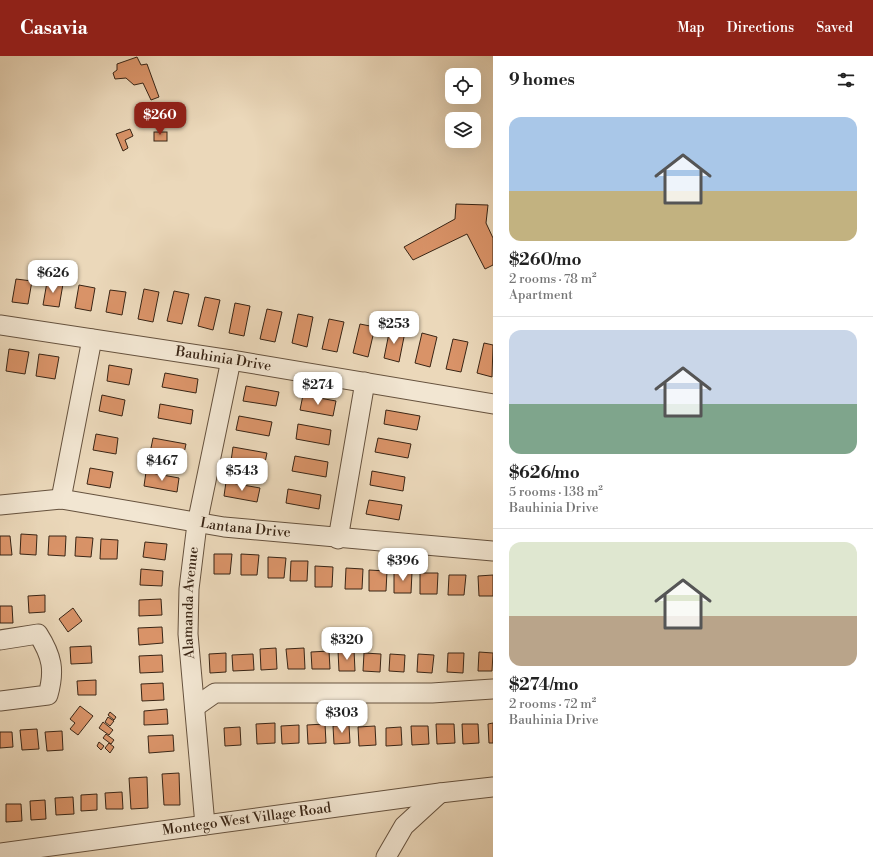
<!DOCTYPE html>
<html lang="en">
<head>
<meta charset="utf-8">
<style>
  :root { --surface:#fff; --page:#f6f6f6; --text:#222; --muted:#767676; --line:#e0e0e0; --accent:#8f2418 }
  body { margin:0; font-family:"Libre Bodoni",serif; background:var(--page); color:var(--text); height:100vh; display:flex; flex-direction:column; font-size:15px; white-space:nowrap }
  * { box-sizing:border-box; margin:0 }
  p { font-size:13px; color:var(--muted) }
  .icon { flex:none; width:22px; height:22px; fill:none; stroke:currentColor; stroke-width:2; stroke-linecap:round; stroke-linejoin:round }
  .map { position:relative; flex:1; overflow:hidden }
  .sheet { display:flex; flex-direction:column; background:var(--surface); width:380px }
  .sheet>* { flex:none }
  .controls { position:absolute; left:445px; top:12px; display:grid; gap:8px }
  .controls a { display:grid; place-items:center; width:36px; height:36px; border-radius:8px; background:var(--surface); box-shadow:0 4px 16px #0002; font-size:20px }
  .price { position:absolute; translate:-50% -34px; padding:0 9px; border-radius:8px; background:#fff; color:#222; font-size:13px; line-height:26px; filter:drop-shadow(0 1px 2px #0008) }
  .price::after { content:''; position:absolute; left:50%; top:24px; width:12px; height:9px; margin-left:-6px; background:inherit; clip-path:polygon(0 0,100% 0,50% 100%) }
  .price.on { background:var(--accent); color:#fff }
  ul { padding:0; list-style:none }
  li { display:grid; align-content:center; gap:8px; height:212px; padding:0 16px }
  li+li { border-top:1px solid var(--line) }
  li span { display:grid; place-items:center; height:124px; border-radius:12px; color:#555 }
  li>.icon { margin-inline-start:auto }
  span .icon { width:72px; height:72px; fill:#fffc; stroke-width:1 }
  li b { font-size:17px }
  h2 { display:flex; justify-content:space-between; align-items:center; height:48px; padding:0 16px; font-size:17px }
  header { display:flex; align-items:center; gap:24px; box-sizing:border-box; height:56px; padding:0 20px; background:var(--accent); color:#fff }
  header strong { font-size:19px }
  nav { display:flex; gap:22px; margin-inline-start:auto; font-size:14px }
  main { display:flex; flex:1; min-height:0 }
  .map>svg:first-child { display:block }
  .building { fill:#d99368; stroke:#392515 }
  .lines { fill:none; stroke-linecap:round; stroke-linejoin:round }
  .minor-casing { stroke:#66523e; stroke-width:21 }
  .minor { stroke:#f2e6d2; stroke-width:19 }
  .labels { text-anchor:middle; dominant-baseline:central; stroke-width:4; stroke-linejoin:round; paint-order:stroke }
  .street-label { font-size:14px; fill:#392515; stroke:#f2e6d2 }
</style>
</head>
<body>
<header>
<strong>Casavia</strong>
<nav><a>Map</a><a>Directions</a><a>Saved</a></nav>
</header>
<main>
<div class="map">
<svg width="493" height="801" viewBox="0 0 493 801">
  <rect width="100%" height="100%" fill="#ebd8ba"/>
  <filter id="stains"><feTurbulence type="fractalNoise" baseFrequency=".005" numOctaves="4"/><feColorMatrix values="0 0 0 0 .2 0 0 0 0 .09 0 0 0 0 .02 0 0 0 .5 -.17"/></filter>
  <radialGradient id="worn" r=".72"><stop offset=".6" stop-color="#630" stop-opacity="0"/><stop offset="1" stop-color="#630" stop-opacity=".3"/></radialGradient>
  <g class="building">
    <polygon points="137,1 141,9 147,8 159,41 151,44 143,27 134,29 126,22 115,23 113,17 117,14 117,8"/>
    <polygon points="130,73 133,80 125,84 128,92 123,95 116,78"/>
    <rect x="154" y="76" width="13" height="9"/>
    <polygon points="456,148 488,149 486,167 493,182 493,209 485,213 467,178 413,204 404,191 455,163"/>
    <polygon points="16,223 32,225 28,248 12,246"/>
    <polygon points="47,226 63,228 59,251 43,249"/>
    <polygon points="79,229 95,232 91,255 75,252"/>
    <polygon points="144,233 159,236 153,266 138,263"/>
    <polygon points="110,234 126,236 122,259 106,256"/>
    <polygon points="174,235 189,238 182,268 167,265"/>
    <polygon points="205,241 220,244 213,274 198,270"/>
    <polygon points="235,247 250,250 244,280 229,277"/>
    <polygon points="267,253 282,256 275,286 260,283"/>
    <polygon points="298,258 313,261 307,291 292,287"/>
    <polygon points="329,263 344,266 337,296 322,293"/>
    <polygon points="360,268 375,271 368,301 353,297"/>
    <polygon points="390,272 405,276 399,306 384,302"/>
    <polygon points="422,277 437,281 430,311 415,307"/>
    <polygon points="453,283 468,286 461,316 446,313"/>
    <polygon points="484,287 493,289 492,321 477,317"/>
    <polygon points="9,293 29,296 25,318 6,315"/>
    <polygon points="39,298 59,301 55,323 36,320"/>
    <polygon points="109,309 132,313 129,329 107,325"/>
    <polygon points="165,317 198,323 196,337 162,331"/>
    <polygon points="246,330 279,336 276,350 243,345"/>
    <polygon points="102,339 125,344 122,360 99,355"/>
    <polygon points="303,339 336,345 333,360 300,354"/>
    <polygon points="160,348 193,354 191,368 158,362"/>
    <polygon points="386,354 420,360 417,374 384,368"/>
    <polygon points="239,360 272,366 269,380 236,374"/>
    <polygon points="298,368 331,374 329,389 296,383"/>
    <polygon points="96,378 118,382 116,398 93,394"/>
    <polygon points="153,382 186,388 183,402 150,397"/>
    <polygon points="378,382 411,388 408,402 375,396"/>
    <polygon points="233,391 267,397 264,411 231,405"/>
    <polygon points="295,400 328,406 326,421 292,415"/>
    <polygon points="90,412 113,416 110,432 87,428"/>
    <polygon points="372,415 405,421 403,435 370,429"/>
    <polygon points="146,416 179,422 177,436 144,430"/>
    <polygon points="226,426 260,432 257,446 224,440"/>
    <polygon points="288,433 321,439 319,453 286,447"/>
    <polygon points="369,444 402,449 399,464 366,458"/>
    <polygon points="21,478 37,479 36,499 20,498"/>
    <polygon points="0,480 10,480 12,499 0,499"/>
    <polygon points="49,480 66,480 65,500 48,499"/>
    <polygon points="76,481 93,482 91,501 75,500"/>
    <polygon points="101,483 118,484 117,503 100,503"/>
    <polygon points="145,486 167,488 165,504 143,501"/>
    <polygon points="214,498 232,498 230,518 214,518"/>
    <polygon points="241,498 259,499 257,519 241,519"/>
    <polygon points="268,501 286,502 284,522 268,522"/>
    <polygon points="291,505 308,505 307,525 290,525"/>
    <polygon points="315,510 333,511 332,531 315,531"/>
    <polygon points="346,512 363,513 362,533 345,533"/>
    <polygon points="141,513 163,515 162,530 140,529"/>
    <polygon points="369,514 387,515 386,535 369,535"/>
    <polygon points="394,516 412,516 411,537 394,537"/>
    <polygon points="420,517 438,517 437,538 420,538"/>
    <polygon points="449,519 466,519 464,539 448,539"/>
    <polygon points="493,519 493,540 479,540 478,520"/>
    <polygon points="45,539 45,556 29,557 28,540"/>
    <polygon points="161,543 162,559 139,560 139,544"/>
    <polygon points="0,550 12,550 13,567 0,567"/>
    <polygon points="73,552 82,565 68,576 59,563"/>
    <polygon points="162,571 163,587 139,589 138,572"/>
    <polygon points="91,590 92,607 71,608 70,591"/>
    <polygon points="276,592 277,613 261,614 260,593"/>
    <polygon points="304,592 305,613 288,613 286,593"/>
    <polygon points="354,594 355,615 339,615 338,595"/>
    <polygon points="329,595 330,613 312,613 311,596"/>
    <polygon points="479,596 493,597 492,615 478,615"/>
    <polygon points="226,597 226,616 210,617 209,598"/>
    <polygon points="364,597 381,598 380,616 363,615"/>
    <polygon points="448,597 464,597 463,617 447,616"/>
    <polygon points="253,598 254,614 233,615 232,599"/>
    <polygon points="390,598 405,599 404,616 389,615"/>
    <polygon points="418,598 434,599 432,617 417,616"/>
    <polygon points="162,599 163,616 140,617 139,600"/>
    <polygon points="96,624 96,639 78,639 77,625"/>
    <polygon points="163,627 164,644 142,645 141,628"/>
    <polygon points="80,650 93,660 78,679 70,673 75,667 70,663"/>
    <polygon points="167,653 168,668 144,669 144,655"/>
    <polygon points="110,656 116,661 114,664 108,659"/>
    <polygon points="108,661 114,665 110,670 105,666"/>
    <polygon points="103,666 113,674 109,679 99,672"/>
    <polygon points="275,667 275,687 257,688 256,668"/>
    <polygon points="493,667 493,687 489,687 488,668"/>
    <polygon points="325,668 326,687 308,688 307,669"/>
    <polygon points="436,668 454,668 455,687 437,688"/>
    <polygon points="462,668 478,668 479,687 463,688"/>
    <polygon points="299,669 299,687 282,688 281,670"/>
    <polygon points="349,669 350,687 334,688 333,670"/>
    <polygon points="375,670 376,689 359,690 358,671"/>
    <polygon points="411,670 428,670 429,688 412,689"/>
    <polygon points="240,671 241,689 225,690 224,672"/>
    <polygon points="401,671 402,689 386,690 386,672"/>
    <polygon points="37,673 39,693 22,694 20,674"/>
    <polygon points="62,675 63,694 47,695 45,676"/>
    <polygon points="0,676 12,676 13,691 0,692"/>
    <polygon points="106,678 114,684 111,688 103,682"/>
    <polygon points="173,679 174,695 149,697 148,680"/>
    <polygon points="99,686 104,690 101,694 97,690"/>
    <polygon points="109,687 114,691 110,697 105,692"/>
    <polygon points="179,717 180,749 164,749 162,718"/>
    <polygon points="147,721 148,752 131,753 129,722"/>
    <polygon points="122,736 123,753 106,753 105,737"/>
    <polygon points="97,738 97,754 81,755 81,739"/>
    <polygon points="73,741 74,758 56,759 55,742"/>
    <polygon points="45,744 46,763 31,764 30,745"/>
    <polygon points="6,748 21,748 22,765 6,766"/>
  </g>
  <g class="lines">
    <defs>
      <g id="minor">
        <path id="s1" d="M 0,269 L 231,304 L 493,348"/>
        <polyline points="61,443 92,283"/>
        <path id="s2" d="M 0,449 L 61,443 L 224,471 L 493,495"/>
        <polyline points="338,483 365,326"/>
        <path d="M 0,584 L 38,578 C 52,600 55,614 48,639 L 0,645"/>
        <polyline points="195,651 215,637 432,637 493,633"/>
        <path id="s3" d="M 205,769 L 188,578 L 189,533 L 197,468 L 231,304"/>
        <path id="s4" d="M 0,797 L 440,737 L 493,731"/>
        <polyline points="386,801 404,770 440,737"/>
      </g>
    </defs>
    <use href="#minor" class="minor-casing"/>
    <use href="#minor" class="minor"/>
  </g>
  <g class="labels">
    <g class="street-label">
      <text stroke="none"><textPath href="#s1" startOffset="226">Bauhinia Drive</textPath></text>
      <text stroke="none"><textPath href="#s2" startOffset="248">Lantana Drive</textPath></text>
      <text stroke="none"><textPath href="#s3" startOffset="223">Alamanda Avenue</textPath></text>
      <text stroke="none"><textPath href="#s4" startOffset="249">Montego West Village Road</textPath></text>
    </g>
  </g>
  <rect width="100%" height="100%" filter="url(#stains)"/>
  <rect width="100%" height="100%" fill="url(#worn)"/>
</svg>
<div class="controls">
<a><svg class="icon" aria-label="locate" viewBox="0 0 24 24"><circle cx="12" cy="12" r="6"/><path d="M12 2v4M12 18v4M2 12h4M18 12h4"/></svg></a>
<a><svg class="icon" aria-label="layers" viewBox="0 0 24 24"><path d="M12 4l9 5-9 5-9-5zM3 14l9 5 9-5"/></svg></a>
</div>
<b class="price on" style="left:160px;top:80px">$260</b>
<b class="price" style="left:53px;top:238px">$626</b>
<b class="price" style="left:394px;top:289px">$253</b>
<b class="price" style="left:318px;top:350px">$274</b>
<b class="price" style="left:162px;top:426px">$467</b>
<b class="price" style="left:242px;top:436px">$543</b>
<b class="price" style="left:403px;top:526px">$396</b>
<b class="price" style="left:347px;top:605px">$320</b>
<b class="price" style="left:342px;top:678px">$303</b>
</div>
<section class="sheet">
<h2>9 homes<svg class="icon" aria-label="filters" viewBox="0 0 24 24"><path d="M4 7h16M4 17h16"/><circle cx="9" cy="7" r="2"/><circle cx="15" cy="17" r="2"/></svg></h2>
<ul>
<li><span style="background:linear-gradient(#a9c7e8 60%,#c2b280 0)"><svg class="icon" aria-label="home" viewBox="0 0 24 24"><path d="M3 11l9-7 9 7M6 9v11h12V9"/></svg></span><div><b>$260/mo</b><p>2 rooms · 78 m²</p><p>Apartment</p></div></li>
<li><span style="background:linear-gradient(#c9d6e8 60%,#7fa58c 0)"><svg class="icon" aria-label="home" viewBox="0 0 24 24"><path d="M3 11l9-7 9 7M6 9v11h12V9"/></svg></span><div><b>$626/mo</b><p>5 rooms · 138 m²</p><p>Bauhinia Drive</p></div></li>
<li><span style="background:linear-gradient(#dfe7d0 60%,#b9a48a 0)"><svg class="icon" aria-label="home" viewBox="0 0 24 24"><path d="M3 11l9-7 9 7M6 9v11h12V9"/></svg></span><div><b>$274/mo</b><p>2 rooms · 72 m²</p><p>Bauhinia Drive</p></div></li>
</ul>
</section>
</main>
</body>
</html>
